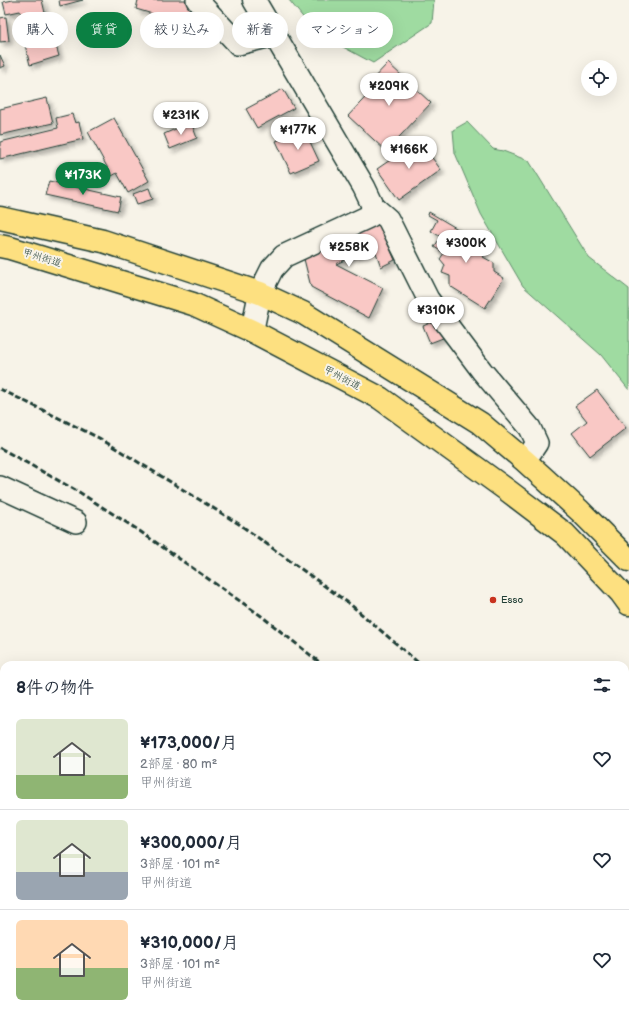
<!DOCTYPE html>
<html lang="ja">
<head>
<meta charset="utf-8">
<style>
  :root { --surface:#fff; --page:#f2f2f3; --text:#1f2937; --muted:#747a83; --line:#e0e1e3; --accent:#0b8043 }
  body { margin:0; font-family:"Balsamiq Sans","Klee One",sans-serif; background:var(--page); color:var(--text); height:100vh; display:flex; flex-direction:column; font-size:15px; white-space:nowrap }
  * { box-sizing:border-box; margin:0 }
  p { font-size:13px; color:var(--muted) }
  .icon { flex:none; width:22px; height:22px; fill:none; stroke:currentColor; stroke-width:2; stroke-linecap:round; stroke-linejoin:round }
  .map { position:relative; flex:1; overflow:hidden }
  .panel { position:absolute; left:0px; top:661px; width:629px; height:356px; display:flex; flex-direction:column; background:var(--surface); border-radius:12px 12px 0 0; box-shadow:0 4px 16px #0002 }
  .panel>* { flex:none }
  .top-card { position:absolute; left:12px; top:12px; width:400px; height:36px; display:flex; gap:8px }
  .fabs { position:absolute; left:581px; top:60px; display:grid; gap:8px }
  .fabs a { display:grid; place-items:center; width:36px; height:36px; border-radius:50%; background:var(--surface); box-shadow:0 4px 16px #0002; font-size:20px }
  .price { position:absolute; translate:-50% -34px; padding:0 9px; border-radius:14px; background:#fff; color:#222; font-size:13px; line-height:26px; filter:drop-shadow(0 1px 2px #0008) }
  .price::after { content:''; position:absolute; left:50%; top:24px; width:12px; height:9px; margin-left:-6px; background:inherit; clip-path:polygon(0 0,100% 0,50% 100%) }
  .price.active { background:var(--accent); color:#fff }
  ul { padding:0; list-style:none }
  li { display:flex; align-items:center; gap:12px; height:100px; padding:0 16px }
  li+li { border-top:1px solid var(--line) }
  li span { display:grid; place-items:center; flex:none; width:112px; height:80px; border-radius:6px; color:#555 }
  li>.icon { margin-inline-start:auto }
  span .icon { width:48px; height:48px; fill:#fffc; stroke-width:1 }
  li b { font-size:17px }
  h2 { display:flex; justify-content:space-between; align-items:center; height:48px; padding:0 16px; font-size:17px }
  .chip { padding:0 14px; border-radius:18px; background:var(--surface); box-shadow:0 4px 16px #0002; font-size:14px; line-height:36px }
  .chip.active { background:var(--accent); color:#fff }
  .map>svg:first-child { display:block }
  .green { fill:#9fdba1; stroke:#5f8c6a }
  .building { fill:#f9c8c5; stroke:#1f3d34; filter:url(#shadow) }
  .lines { fill:none; stroke-linecap:round; stroke-linejoin:round }
  .street-casing { stroke:#1f3d34; stroke-width:24 }
  .secondary-casing { stroke:#1f3d34; stroke-width:25 }
  .highway-casing { stroke:#1f3d34; stroke-width:25 }
  .street { stroke:#f7f3e8; stroke-width:21 }
  .secondary { stroke:#f7f3e8; stroke-width:22 }
  .highway { stroke:#fde080; stroke-width:22 }
  .rail { stroke:#1f3d34; stroke-width:3; stroke-dasharray:6 3; stroke-linecap:butt }
  .poi-dot { fill:#c8321e; stroke:#f7f3e8; stroke-width:1.5 }
  .labels { text-anchor:middle; dominant-baseline:central; stroke-width:4; stroke-linejoin:round; paint-order:stroke }
  .street-label { font-size:10px; fill:#1f3d34; stroke:#f7f3e8 }
  .poi-label { font-size:10px; fill:#1f3d34; stroke:#f7f3e8; text-anchor:start }
</style>
</head>
<body>
<div class="map">
<svg width="629" height="1017" viewBox="0 0 629 1017">
  <defs>
    <filter id="shadow"><feDropShadow dx="3.5" dy="3.5" stdDeviation="2" flood-color="#0004"/></filter>
  </defs>
  <rect width="100%" height="100%" fill="#f7f3e8"/>
  <filter id="ink" filterUnits="userSpaceOnUse"><feTurbulence type="fractalNoise" baseFrequency=".025" numOctaves="2"/><feDisplacementMap in="SourceGraphic" scale="8" xChannelSelector="R" yChannelSelector="G"/><feConvolveMatrix kernelMatrix="1 2 1 2 8 2 1 2 1" color-interpolation-filters="sRGB"/></filter>
  <g filter="url(#ink)">
    <g class="green">
      <polygon points="289,0 434,0 432,23 373,63 315,32"/>
      <polygon points="467,122 493,149 503,151 529,161 589,258 629,289 629,390 601,355 523,286 481,214 455,153 453,130"/>
    </g>
    <g class="building">
      <polygon points="13,0 42,0 45,13 22,18 20,11 6,14 3,2"/>
      <polygon points="59,0 83,0 60,6"/>
      <polygon points="138,0 185,0 193,2 186,24 136,9"/>
      <polygon points="6,17 9,41 0,42 0,18"/>
      <polygon points="40,30 43,42 54,39 59,56 30,65 24,41 31,39 29,33"/>
      <polygon points="0,55 5,66 0,68"/>
      <polygon points="388,63 431,103 386,151 348,116 373,89 368,84"/>
      <polygon points="283,89 294,108 257,128 246,109"/>
      <polygon points="47,98 53,123 0,135 0,109"/>
      <polygon points="72,114 75,123 79,122 83,139 0,159 0,142 58,128 56,118"/>
      <polygon points="114,118 149,181 128,193 117,173 112,176 88,132"/>
      <polygon points="191,122 197,138 170,149 164,134"/>
      <polygon points="304,129 319,161 291,173 276,141"/>
      <polygon points="419,140 441,170 399,200 377,169"/>
      <polygon points="49,181 121,197 118,211 45,195"/>
      <polygon points="149,188 153,199 137,204 133,194"/>
      <polygon points="429,212 478,241 474,244 484,250 483,257 494,263 494,272 504,278 485,308 450,286 450,276 442,273 445,265 440,259 444,253 434,247 441,237 431,231 437,220 428,215"/>
      <polygon points="377,219 395,260 381,267 374,247 336,264 383,288 369,318 311,287 303,255"/>
      <polygon points="441,318 448,336 430,343 423,326"/>
      <polygon points="597,390 626,428 590,456 572,433 587,421 575,406"/>
    </g>
    <g class="lines">
      <defs>
        <g id="street">
          <polyline points="197,0 238,44 275,35"/>
          <polyline points="373,206 388,219 428,299 482,371 530,428 537,443 525,461"/>
          <polyline points="0,487 76,522"/>
          <polyline points="0,783 4,784"/>
          <polyline points="128,1013 133,1017"/>
          <polyline points="326,1013 329,1017"/>
        </g>
        <polyline id="secondary" points="252,331 260,293 272,269 284,256 370,216 373,206 364,187 254,0"/>
        <g id="highway">
          <polyline points="0,218 103,241 260,293 303,313 480,423 525,461 580,511 629,560"/>
          <polyline points="0,246 10,248 193,304 252,331 380,398 507,490 565,534 621,593 629,604"/>
        </g>
      </defs>
      <use href="#street" class="street-casing"/>
      <use href="#secondary" class="secondary-casing"/>
      <use href="#highway" class="highway-casing"/>
      <use href="#street" class="street"/>
      <use href="#secondary" class="secondary"/>
      <use href="#highway" class="highway"/>
      <g class="rail">
        <polyline points="0,389 99,438 239,524 351,605 421,665"/>
        <polyline points="0,448 79,492 138,530 260,615 323,665"/>
        <polyline points="625,876 629,880"/>
        <polyline points="625,990 629,996"/>
      </g>
    </g>
  </g>
  <circle class="poi-dot" cx="493" cy="600" r="4"/>
  <g class="labels">
    <g class="street-label">
      <text transform="translate(42 258) rotate(17)">甲州街道</text>
      <text transform="translate(342 378) rotate(28)">甲州街道</text>
    </g>
    <g class="poi-label">
      <text x="501" y="600">Esso</text>
    </g>
  </g>
</svg>
<div class="fabs">
<a><svg class="icon" aria-label="locate" viewBox="0 0 24 24"><circle cx="12" cy="12" r="6"/><path d="M12 2v4M12 18v4M2 12h4M18 12h4"/></svg></a>
</div>
<b class="price" style="left:389px;top:107px">¥209K</b>
<b class="price" style="left:181px;top:136px">¥231K</b>
<b class="price" style="left:298px;top:151px">¥177K</b>
<b class="price" style="left:409px;top:170px">¥166K</b>
<b class="price active" style="left:83px;top:196px">¥173K</b>
<b class="price" style="left:466px;top:264px">¥300K</b>
<b class="price" style="left:349px;top:268px">¥258K</b>
<b class="price" style="left:436px;top:331px">¥310K</b>
<div class="top-card">
<a class="chip">購入</a>
<a class="chip active">賃貸</a>
<a class="chip">絞り込み</a>
<a class="chip">新着</a>
<a class="chip">マンション</a>
</div>
<section class="panel">
<h2>8件の物件<svg class="icon" aria-label="filters" viewBox="0 0 24 24"><path d="M4 7h16M4 17h16"/><circle cx="9" cy="7" r="2"/><circle cx="15" cy="17" r="2"/></svg></h2>
<ul>
<li><span style="background:linear-gradient(#dfe7d0 70%,#8fb573 0)"><svg class="icon" aria-label="home" viewBox="0 0 24 24"><path d="M3 11l9-7 9 7M6 9v11h12V9"/></svg></span><div><b>¥173,000/月</b><p>2部屋 · 80 m²</p><p>甲州街道</p></div><svg class="icon" aria-label="heart" viewBox="0 0 24 24"><path d="M12 20l-8-8c-3-5 5-10 8-4 3-6 11-1 8 4z"/></svg></li>
<li><span style="background:linear-gradient(#dfe7d0 65%,#9aa5b1 0)"><svg class="icon" aria-label="home" viewBox="0 0 24 24"><path d="M3 11l9-7 9 7M6 9v11h12V9"/></svg></span><div><b>¥300,000/月</b><p>3部屋 · 101 m²</p><p>甲州街道</p></div><svg class="icon" aria-label="heart" viewBox="0 0 24 24"><path d="M12 20l-8-8c-3-5 5-10 8-4 3-6 11-1 8 4z"/></svg></li>
<li><span style="background:linear-gradient(#ffd9b3 60%,#8fb573 0)"><svg class="icon" aria-label="home" viewBox="0 0 24 24"><path d="M3 11l9-7 9 7M6 9v11h12V9"/></svg></span><div><b>¥310,000/月</b><p>3部屋 · 101 m²</p><p>甲州街道</p></div><svg class="icon" aria-label="heart" viewBox="0 0 24 24"><path d="M12 20l-8-8c-3-5 5-10 8-4 3-6 11-1 8 4z"/></svg></li>
</ul>
</section>
</div>
</body>
</html>
